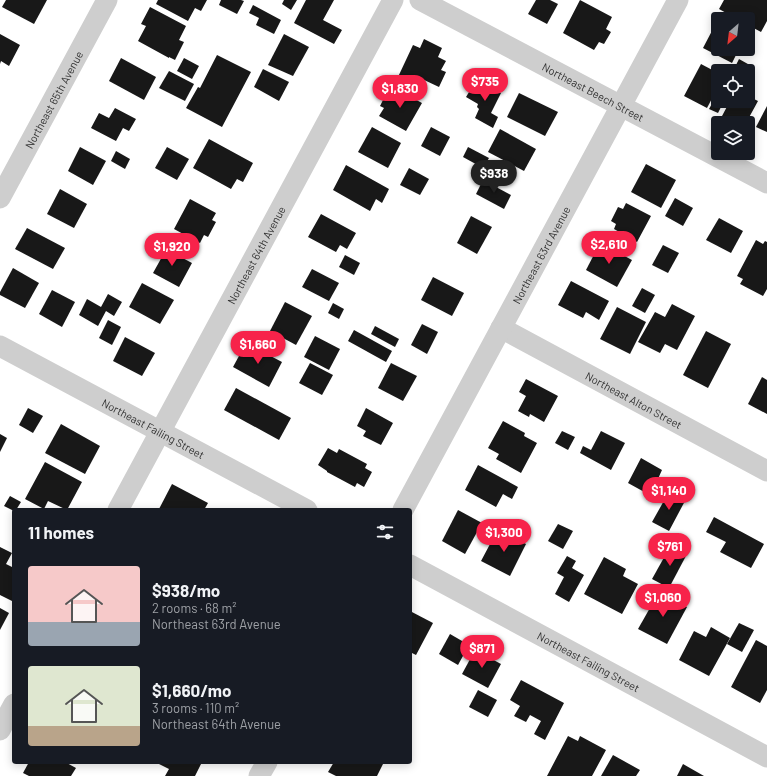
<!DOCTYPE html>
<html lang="en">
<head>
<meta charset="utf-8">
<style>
  :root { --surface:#171b24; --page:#20242c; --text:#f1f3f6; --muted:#9ea1a6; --accent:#f7234a }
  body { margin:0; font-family:Barlow,sans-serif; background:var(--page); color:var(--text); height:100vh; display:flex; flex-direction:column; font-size:15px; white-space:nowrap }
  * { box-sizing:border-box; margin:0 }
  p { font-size:13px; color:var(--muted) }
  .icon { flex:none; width:22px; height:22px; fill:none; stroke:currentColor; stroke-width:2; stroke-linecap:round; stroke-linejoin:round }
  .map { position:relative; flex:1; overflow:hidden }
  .details { position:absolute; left:12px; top:508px; width:400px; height:256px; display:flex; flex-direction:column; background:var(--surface); border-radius:4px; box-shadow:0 2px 10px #0003 }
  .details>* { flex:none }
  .needle { width:26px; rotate:208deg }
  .fabs { position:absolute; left:711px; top:12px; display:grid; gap:8px }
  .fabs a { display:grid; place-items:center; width:44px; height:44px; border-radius:4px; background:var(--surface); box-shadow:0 2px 10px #0003; font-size:20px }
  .price { position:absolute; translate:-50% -34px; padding:0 9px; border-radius:14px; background:var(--accent); color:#fff; font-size:13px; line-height:26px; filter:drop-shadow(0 1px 2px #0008) }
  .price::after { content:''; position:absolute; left:50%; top:24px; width:12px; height:9px; margin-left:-6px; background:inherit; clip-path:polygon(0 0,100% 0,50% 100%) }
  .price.selected { background:#222; color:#fff }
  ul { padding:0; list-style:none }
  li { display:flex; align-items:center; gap:12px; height:100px; padding:0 16px }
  li span { display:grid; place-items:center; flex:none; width:112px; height:80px; border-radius:4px; color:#555 }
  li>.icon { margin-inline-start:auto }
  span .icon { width:48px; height:48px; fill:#fffc; stroke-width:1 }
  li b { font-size:17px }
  h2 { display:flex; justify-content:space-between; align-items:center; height:48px; padding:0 16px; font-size:17px }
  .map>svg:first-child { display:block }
  .building { fill:#181818 }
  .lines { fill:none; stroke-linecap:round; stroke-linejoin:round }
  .minor { stroke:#cecece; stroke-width:21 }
  .labels { text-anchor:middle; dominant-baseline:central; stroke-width:4; stroke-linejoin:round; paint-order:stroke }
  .street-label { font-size:11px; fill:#313131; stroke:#fff }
</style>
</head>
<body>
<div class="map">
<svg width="767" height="776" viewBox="0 0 767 776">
  <rect width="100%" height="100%" fill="#fff"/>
  <g class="building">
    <polygon points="6,0 47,0 34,24 2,7"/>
    <polygon points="158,0 207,0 201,11 195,8 188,21 156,4"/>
    <polygon points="221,0 241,0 244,1 237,14 219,5"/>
    <polygon points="284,0 297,0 291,10 282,4"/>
    <polygon points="306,0 334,0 323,20 342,30 334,44 294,23"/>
    <polygon points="536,0 550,0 558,4 547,24 528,14"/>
    <polygon points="580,0 612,17 606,29 611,32 604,44 599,42 594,50 563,33"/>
    <polygon points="724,0 767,0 767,21 761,32 748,25 748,19 737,19 719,9"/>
    <polygon points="253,5 281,20 274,34 256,25 259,18 249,13"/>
    <polygon points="150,7 186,26 179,40 184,42 175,60 169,57 169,58 138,41 146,26 141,24"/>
    <polygon points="714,27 718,30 718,49 739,49 732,63 703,48"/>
    <polygon points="0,34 20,45 9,66 1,61 0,64"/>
    <polygon points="284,34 309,47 293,76 268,65"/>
    <polygon points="424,39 442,48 438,57 446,61 441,70 446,72 439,87 422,79 418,87 398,77 413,45 420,48"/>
    <polygon points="217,55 251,72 222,127 186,108 198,87 200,88"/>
    <polygon points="121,58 156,77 144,100 109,81"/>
    <polygon points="184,58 199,66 192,79 177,71"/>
    <polygon points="739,59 755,68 748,80 748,71 733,71"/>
    <polygon points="701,64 718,73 718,87 707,108 684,96"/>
    <polygon points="263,69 289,82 279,101 254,87"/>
    <polygon points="169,71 194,84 185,101 159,88"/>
    <polygon points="477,79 501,93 491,113 498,117 493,128 475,118 479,109 477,107 478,104 466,97"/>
    <polygon points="394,88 422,103 406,131 379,116 384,108 380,106 386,94 389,96"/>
    <polygon points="519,93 558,112 545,136 507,117"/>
    <polygon points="718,93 718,101 724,101 718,113 709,109"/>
    <polygon points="748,96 758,101 746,123 735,123 722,116 730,101 748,101"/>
    <polygon points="767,106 767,132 756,127"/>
    <polygon points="115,108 136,119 129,131 123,128 116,141 91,128 99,113 109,118"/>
    <polygon points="372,127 401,143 388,168 358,152"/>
    <polygon points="431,127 450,137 440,156 421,146"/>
    <polygon points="500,129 536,149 524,171 488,152"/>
    <polygon points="209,139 253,163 243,182 237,179 231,189 193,168"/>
    <polygon points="80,147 106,161 93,185 68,171"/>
    <polygon points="167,147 189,159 177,180 155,168"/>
    <polygon points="468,147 489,158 483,168 463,157"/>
    <polygon points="116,151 130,159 125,169 111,161"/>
    <polygon points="646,164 676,180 661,208 631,192"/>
    <polygon points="346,165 389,189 382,203 376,199 370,211 333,190"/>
    <polygon points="409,168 429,179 420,195 400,185"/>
    <polygon points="483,180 511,195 504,209 476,194"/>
    <polygon points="60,189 87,204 74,228 47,214"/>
    <polygon points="675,198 693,208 683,226 665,216"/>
    <polygon points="190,199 216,213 212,220 216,222 208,237 204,235 200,243 174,229"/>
    <polygon points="626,203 651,216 637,242 614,229 616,224 611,221 618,207 623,209"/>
    <polygon points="321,214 356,233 347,249 340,245 336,252 308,237"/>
    <polygon points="471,216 492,227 477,254 457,243"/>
    <polygon points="719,218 743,231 731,253 706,240"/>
    <polygon points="27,228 65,248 53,269 15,249"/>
    <polygon points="756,240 763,244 765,241 767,242 767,289 763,296 740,284 743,279 737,276"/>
    <polygon points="600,243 632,260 617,287 586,270"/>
    <polygon points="158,245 192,263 179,287 153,273 163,255 155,251"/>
    <polygon points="663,245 679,253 668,273 652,265"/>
    <polygon points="345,255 360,263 354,275 339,267"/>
    <polygon points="13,268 39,283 25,308 0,295 0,292"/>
    <polygon points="312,269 339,283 329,301 302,287"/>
    <polygon points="433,277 464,293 452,316 421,300"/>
    <polygon points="571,281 609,301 599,320 586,312 583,318 558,305"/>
    <polygon points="142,283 174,300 160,324 129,307"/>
    <polygon points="642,288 655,295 645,313 632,306"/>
    <polygon points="52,290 75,302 62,327 39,314"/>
    <polygon points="108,294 122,302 114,316 106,311 98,326 79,315 87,299 101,307"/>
    <polygon points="285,302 312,316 296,345 270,331"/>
    <polygon points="333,303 344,309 339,319 328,313"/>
    <polygon points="672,304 695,316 677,350 665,344 660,353 638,342 655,312 665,317"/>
    <polygon points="617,307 646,322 630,354 600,339"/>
    <polygon points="108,320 121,327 112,345 99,338"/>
    <polygon points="422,324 438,332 427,354 411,345"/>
    <polygon points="375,326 399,339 395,347 371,334"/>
    <polygon points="354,330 392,351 386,362 348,341"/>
    <polygon points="706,331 731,344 708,388 683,375"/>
    <polygon points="315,336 340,349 329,370 304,357"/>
    <polygon points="125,337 155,353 142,376 113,361"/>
    <polygon points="246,343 282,362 269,387 233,367"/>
    <polygon points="310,363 333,375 322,395 299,383"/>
    <polygon points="391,363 417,376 403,401 378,388"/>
    <polygon points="762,377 767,380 767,414 748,404"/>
    <polygon points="526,379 558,396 544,422 530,414 529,417 518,411 526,396 519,392"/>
    <polygon points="236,388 291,418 279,440 224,410"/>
    <polygon points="28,408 43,416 33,433 19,425"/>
    <polygon points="366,408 393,423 381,445 363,436 366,431 357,426"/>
    <polygon points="503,421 525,433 524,436 537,443 521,473 496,459 499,454 488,448"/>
    <polygon points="61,424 100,446 85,474 45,453"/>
    <polygon points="562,431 575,437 568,450 555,443"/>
    <polygon points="601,431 625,443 611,470 580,453 583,446 591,450"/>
    <polygon points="0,434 7,438 0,452"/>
    <polygon points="328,448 337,453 339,449 367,464 365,468 372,472 364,487 357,483 355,487 327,472 327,471 318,465"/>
    <polygon points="641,458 662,470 657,481 665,485 657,499 628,483"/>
    <polygon points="45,462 82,482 67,510 48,501 44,509 25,499"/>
    <polygon points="478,465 518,487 512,499 503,494 496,507 465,490"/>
    <polygon points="172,484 208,503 204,510 161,510 159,509"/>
    <polygon points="670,490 686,499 669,531 652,522"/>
    <polygon points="10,496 21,502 16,510 14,510 14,511 4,506"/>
    <polygon points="458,510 482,523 465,554 442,541"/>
    <polygon points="714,517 764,544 751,568 720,552 726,542 706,532"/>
    <polygon points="558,524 573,531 563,549 548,541"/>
    <polygon points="498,529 526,544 510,576 481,561"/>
    <polygon points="671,545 687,554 669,588 652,579"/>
    <polygon points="0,547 12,553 6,564 14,568 14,602 0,595"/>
    <polygon points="567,556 576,561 572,568 584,575 569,602 555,594 564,577 557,573"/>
    <polygon points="604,557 626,569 623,576 638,584 622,614 584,594"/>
    <polygon points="659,592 687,607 667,644 638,629"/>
    <polygon points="0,608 9,613 0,630"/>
    <polygon points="410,611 433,623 416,655 410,652"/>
    <polygon points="739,623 754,630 742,652 727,644"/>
    <polygon points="711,627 730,638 709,676 679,660 694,631 706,637"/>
    <polygon points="450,634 469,645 458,665 439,654"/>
    <polygon points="756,640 767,646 767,690 760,703 731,687"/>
    <polygon points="475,650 501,664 488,688 462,674"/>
    <polygon points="521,680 564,703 545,740 534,734 541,721 530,715 526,722 514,716 520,706 510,700"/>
    <polygon points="478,690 497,700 488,717 469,707"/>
    <polygon points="568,736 578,741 580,736 606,750 592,776 547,776"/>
    <polygon points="613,755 640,770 636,776 601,776"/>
    <polygon points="29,762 65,762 76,768 71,776 29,776 23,773"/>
    <polygon points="155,762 202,762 195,776 165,776 169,769"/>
    <polygon points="334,762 384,762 377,776 336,776 328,772"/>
    <polygon points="683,764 704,776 677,776"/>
  </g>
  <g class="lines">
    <g class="minor">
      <path id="s1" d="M 420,0 L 767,183"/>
      <path id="s2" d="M 0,198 L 107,0"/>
      <path id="s3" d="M 501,328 L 767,471"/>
      <path id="s4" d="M 0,346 L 307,510"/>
      <path id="s5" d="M 118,510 L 393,0"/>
      <path id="s6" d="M 403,510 L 678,0"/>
      <path id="s7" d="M 410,565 L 767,757"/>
      <polyline points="0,730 14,704"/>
      <polyline points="259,776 267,762"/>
    </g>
  </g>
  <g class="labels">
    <g class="street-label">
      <text stroke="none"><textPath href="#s1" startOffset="196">Northeast Beech Street</textPath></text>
      <text stroke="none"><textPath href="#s2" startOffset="112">Northeast 65th Avenue</textPath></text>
      <text stroke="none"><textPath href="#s5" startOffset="290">Northeast 64th Avenue</textPath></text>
      <text stroke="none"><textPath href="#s6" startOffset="290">Northeast 63rd Avenue</textPath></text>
      <text stroke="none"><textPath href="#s3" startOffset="151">Northeast Alton Street</textPath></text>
      <text stroke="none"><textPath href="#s4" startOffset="174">Northeast Failing Street</textPath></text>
      <text stroke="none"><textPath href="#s7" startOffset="203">Northeast Failing Street</textPath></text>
    </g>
  </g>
</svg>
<div class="fabs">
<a><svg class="needle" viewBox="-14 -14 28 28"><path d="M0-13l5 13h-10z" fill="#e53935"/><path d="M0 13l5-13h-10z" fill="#9ea1a6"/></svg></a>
<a><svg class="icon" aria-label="locate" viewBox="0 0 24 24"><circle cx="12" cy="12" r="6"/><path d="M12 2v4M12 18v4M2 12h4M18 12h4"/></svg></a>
<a><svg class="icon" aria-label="layers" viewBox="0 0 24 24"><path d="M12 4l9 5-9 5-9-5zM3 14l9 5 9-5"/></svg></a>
</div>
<b class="price" style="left:485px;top:102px">$735</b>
<b class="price" style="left:400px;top:109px">$1,830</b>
<b class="price selected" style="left:494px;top:194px">$938</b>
<b class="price" style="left:609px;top:265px">$2,610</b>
<b class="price" style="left:172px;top:267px">$1,920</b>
<b class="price" style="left:258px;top:365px">$1,660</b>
<b class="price" style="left:669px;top:511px">$1,140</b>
<b class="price" style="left:504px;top:553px">$1,300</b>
<b class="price" style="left:670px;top:567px">$761</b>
<b class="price" style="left:663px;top:618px">$1,060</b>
<b class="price" style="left:482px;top:669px">$871</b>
<section class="details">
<h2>11 homes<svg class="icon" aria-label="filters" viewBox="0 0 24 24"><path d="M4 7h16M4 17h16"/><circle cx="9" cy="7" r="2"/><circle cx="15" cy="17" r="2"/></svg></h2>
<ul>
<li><span style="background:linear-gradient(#f6c9c9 70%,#9aa5b1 0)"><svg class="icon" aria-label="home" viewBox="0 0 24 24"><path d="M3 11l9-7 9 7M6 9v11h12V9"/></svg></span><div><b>$938/mo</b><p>2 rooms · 68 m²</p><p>Northeast 63rd Avenue</p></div></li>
<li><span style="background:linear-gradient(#dfe7d0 75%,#b9a48a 0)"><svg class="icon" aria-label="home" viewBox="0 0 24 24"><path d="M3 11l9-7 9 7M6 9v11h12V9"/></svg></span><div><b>$1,660/mo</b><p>3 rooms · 110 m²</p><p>Northeast 64th Avenue</p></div></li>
</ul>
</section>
</div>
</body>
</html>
